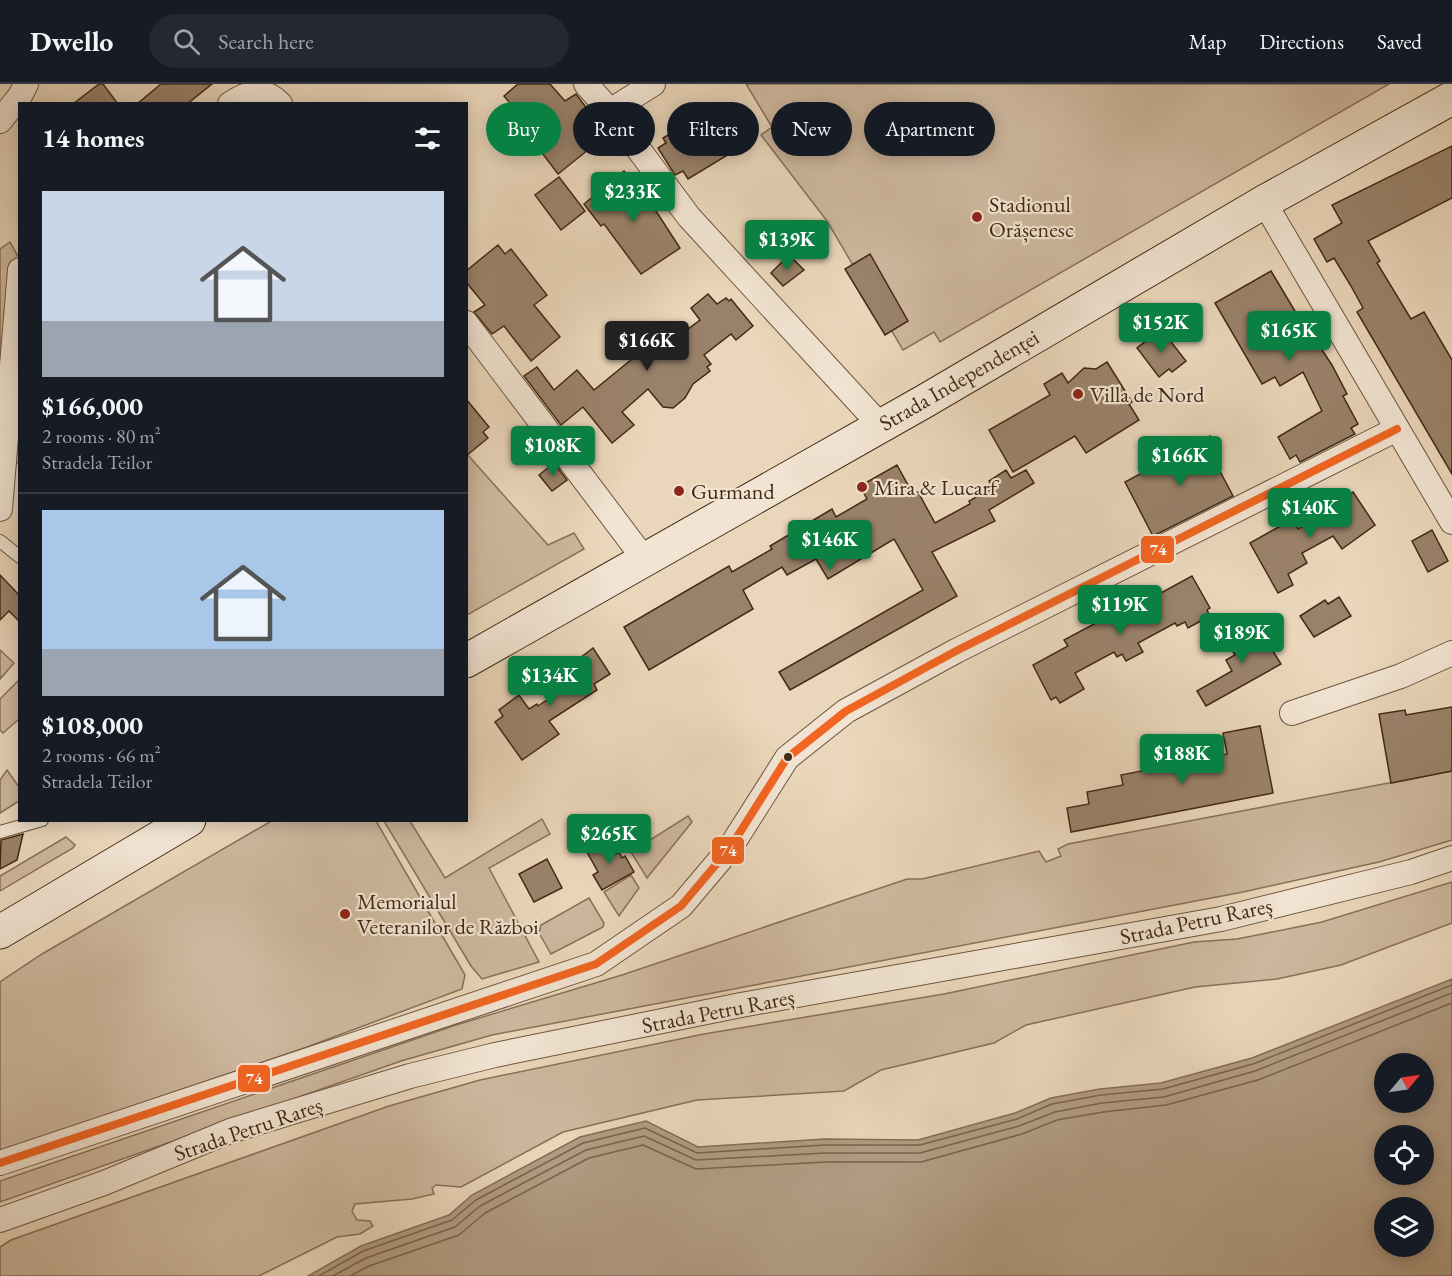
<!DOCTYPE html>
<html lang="en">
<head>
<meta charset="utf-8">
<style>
  :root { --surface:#171b24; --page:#242831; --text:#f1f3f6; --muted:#9ea1a6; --line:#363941; --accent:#0b8043 }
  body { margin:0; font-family:"EB Garamond",serif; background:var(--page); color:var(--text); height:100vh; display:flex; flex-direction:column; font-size:22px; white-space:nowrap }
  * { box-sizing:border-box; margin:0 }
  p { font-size:20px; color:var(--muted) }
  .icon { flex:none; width:33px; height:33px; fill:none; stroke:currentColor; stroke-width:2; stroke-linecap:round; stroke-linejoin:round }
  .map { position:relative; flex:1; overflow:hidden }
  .drawer { position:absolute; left:18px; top:18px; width:450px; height:720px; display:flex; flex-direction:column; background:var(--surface); border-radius:0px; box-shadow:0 3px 15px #0003 }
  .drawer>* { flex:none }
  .top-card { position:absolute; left:486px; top:18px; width:570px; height:54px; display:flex; gap:12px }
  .needle { width:39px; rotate:61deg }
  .tools { position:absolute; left:1374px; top:969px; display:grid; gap:12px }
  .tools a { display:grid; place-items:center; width:60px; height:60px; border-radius:50%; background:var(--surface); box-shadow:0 3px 15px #0003; font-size:30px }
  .price { position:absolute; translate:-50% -51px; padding:0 14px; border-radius:6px; background:var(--accent); color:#fff; font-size:20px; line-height:39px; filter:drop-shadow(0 2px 3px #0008) }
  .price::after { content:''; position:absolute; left:50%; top:36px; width:18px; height:14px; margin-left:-9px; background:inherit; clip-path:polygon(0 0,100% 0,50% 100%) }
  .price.selected { background:#222; color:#fff }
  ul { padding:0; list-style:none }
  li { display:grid; align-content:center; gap:12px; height:318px; padding:0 24px }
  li+li { border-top:2px solid var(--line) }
  li span { display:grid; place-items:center; height:186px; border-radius:0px; color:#555 }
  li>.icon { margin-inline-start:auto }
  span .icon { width:108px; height:108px; fill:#fffc; stroke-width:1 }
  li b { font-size:26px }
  h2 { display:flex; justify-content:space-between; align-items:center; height:72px; padding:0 24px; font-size:26px }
  .tag { padding:0 21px; border-radius:27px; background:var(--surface); box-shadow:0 3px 15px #0003; font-size:21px; line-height:54px }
  .tag.selected { background:var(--accent); color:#fff }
  header { display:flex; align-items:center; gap:36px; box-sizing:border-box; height:84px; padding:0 30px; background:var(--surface); border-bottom:2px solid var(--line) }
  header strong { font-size:28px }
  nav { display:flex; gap:33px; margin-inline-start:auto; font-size:21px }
  .search { width:420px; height:54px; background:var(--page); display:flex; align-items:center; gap:15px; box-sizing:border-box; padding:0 21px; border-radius:33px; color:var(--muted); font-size:22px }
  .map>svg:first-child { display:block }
  .green { fill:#ceb89e; stroke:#887058; stroke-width:1.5 }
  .water { fill:#b19b81; stroke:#856d55; stroke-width:1.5; fill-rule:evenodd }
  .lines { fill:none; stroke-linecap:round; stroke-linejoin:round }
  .shore { stroke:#7a624a; stroke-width:1.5 }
  .building { fill:#9a826a; stroke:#432813; stroke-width:1.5 }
  .service-casing { stroke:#6d543d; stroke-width:14 }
  .minor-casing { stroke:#6d543d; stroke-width:26 }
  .secondary-casing { stroke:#432813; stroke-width:35 }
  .service { stroke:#f1e4d2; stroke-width:12 }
  .minor { stroke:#f1e4d2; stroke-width:24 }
  .secondary { stroke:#f1e4d2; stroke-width:33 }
  .bus-1-casing { stroke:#f1e4d2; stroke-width:12 }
  .bus-1 { stroke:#f26522; stroke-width:8 }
  .poi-dot { fill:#8f2418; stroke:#f1e4d2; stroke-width:2 }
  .bus-dot { fill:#432813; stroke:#f1e4d2; stroke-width:2 }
  .labels { text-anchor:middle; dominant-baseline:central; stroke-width:4.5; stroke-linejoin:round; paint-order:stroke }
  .poi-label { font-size:22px; fill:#432813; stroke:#f1e4d2; text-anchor:start }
  .street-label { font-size:22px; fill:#432813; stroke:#f1e4d2 }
  .line-badge { stroke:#f1e4d2; stroke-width:2 }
  .badge-label { font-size:16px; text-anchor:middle; font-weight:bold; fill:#fff }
</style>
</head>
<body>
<header>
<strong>Dwello</strong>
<div class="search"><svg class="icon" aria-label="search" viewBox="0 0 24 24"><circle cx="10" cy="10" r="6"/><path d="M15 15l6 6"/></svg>Search here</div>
<nav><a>Map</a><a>Directions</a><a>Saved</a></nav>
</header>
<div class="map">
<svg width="1452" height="1192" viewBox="0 0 1452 1192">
  <rect width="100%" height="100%" fill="#ead6ba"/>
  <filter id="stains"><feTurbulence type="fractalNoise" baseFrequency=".00333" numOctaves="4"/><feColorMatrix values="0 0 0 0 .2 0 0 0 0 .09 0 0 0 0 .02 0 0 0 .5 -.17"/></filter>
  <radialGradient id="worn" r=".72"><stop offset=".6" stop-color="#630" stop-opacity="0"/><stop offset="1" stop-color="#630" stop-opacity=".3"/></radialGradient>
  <g class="green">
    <polygon points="746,0 1389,0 940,258 934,248 903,266 827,137 761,51 772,43"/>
    <polygon points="10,158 20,176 19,379 0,384 0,165"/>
    <polygon points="466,369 548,461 574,449 584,465 467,531"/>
    <polygon points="0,566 14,579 0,595"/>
    <polygon points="19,596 19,635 3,649 0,646 0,615"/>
    <polygon points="7,686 19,703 19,717 0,729 0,696"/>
    <polygon points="1452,687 1452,756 1379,778 1243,808 492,951 401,977 0,1118 0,1097 456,941 622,891 907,795 922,795 1039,767 1046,778 1061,772 1058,765 1068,760"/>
    <polygon points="688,732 692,738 647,794 631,768"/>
    <polygon points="542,735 550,750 489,784 539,878 482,895 471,882 384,737 410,737 445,794"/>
    <polygon points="273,736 376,737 465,891 462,905 307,963 0,1067 0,898 42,870"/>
    <polygon points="66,753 75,761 73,764 0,807 0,792"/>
    <polygon points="631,791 639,804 619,832 604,808"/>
    <polygon points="1452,798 1452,839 1341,881 1277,895 1195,903 1026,941 994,959 881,986 844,1007 697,1016 563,1048 461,1103 436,1101 432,1104 434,1110 412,1115 355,1120 352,1127 357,1136 370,1137 373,1142 360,1150 337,1153 259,1192 0,1192 0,1163 11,1156 389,1022 480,996 704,950 944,910 1194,858 1237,855 1322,838"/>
    <polygon points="589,814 604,839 603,843 551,870 539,849 541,841"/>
  </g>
  <path class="water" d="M 1452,895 L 1452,1192 L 308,1192 L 361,1162 L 449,1131 L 472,1111 L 580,1053 L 646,1037 L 698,1063 L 825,1055 L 918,1056 L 1015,1029 L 1051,1014 L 1100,1005 L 1161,999 L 1252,974 ZM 1384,980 L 1424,980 L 1424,1018 L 1384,1018 ZM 1384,1052 L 1424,1052 L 1424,1090 L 1384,1090 ZM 1384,1124 L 1424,1124 L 1424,1162 L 1384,1162 Z"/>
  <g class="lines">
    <g class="shore">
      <polyline points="319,1192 363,1167 452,1136 476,1116 583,1059 645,1044 697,1069 825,1061 920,1061 1017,1035 1052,1020 1101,1011 1163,1005 1253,980 1452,901"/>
      <polyline points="333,1192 366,1174 455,1143 480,1122 586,1066 644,1052 696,1076 825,1069 920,1069 1019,1042 1055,1028 1102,1019 1164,1013 1255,987 1452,909"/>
      <polyline points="350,1192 369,1182 459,1151 485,1129 589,1074 643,1061 696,1085 826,1078 921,1078 1022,1050 1057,1036 1103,1028 1166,1021 1258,996 1452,919"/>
    </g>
  </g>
  <g class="building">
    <polygon points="99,0 103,0 118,20 73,20"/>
    <polygon points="161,0 212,0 187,20 137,20"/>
    <polygon points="518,0 550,0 565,17 576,10 600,42 581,57 588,66 558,90 529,52 534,48 504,12"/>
    <polygon points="696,34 710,51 713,50 726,72 688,95 683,87 675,91 658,64 666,59 663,54"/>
    <polygon points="1452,62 1452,114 1368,157 1380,177 1377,179 1411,235 1424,228 1452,276 1452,390 1357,228 1363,224 1351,202 1334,174 1327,178 1314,155 1342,139 1332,121"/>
    <polygon points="624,87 654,124 680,164 641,190 604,140 601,142 584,120"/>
    <polygon points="559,93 585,127 561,146 535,111"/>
    <polygon points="498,161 505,170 511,165 547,211 534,221 560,253 531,277 504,242 492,250 474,228 485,221 466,198 466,187"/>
    <polygon points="870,170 908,237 885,251 845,185"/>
    <polygon points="789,171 804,186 783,202 771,189"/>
    <polygon points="1271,187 1308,249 1310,248 1332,281 1347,310 1343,312 1358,340 1351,344 1355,350 1300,378 1296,371 1290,375 1278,353 1322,327 1303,288 1280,302 1275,293 1262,300 1215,219"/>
    <polygon points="708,210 717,220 726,214 729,217 731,215 753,242 736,256 731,250 704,271 711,280 707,283 710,287 693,300 685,314 673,324 663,323 648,305 622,328 634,341 612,359 583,323 561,341 524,292 537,283 554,306 577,286 594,306 653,258 660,266 700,236 691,224"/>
    <polygon points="1161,245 1186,277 1172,288 1169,285 1159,293 1137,264"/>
    <polygon points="1107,278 1132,318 1129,320 1139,336 1086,369 1075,352 1013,388 989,346 1050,311 1044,300 1062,289 1068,299 1084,284 1096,285"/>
    <polygon points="466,315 489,343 483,348 488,354 466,372"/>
    <polygon points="1210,352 1221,373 1214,376 1233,412 1153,452 1125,398"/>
    <polygon points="554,379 567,396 552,407 539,391"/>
    <polygon points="897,381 913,410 918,408 935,439 970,420 969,417 993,404 989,397 1006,386 1011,394 1026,386 1034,399 989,426 995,437 932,468 957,512 790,606 779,588 923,506 894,455 828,495 816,475 787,491 782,483 743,506 753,525 649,586 624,543 729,482 732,488 772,465 770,462 832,425 836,433 867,415 860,402"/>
    <polygon points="1353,408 1375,441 1342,465 1333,452 1302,469 1307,479 1288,490 1293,501 1278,509 1250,459 1293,435 1298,445"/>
    <polygon points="1432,446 1448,477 1428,488 1412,457"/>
    <polygon points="0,491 20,512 20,538 9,527 0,536"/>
    <polygon points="1192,492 1210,524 1207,526 1210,532 1188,544 1185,538 1177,542 1175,539 1138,559 1143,568 1126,577 1122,570 1117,573 1114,568 1075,589 1084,605 1060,619 1056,613 1051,616 1033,581 1068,562 1064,556 1135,518 1137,522"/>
    <polygon points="1339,513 1351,532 1314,553 1300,532 1325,516 1328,520"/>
    <polygon points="1256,540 1281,580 1206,622 1197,607 1232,587 1226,576 1235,571 1226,556"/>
    <polygon points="593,564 610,590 594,600 597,606 549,637 559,650 522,676 495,638 503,632 499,626 519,611 529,625 537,620 538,622 570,600 562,588"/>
    <polygon points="1452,623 1452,687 1391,699 1379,630 1405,626 1406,631"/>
    <polygon points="1260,642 1273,709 1071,748 1067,724 1089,720 1087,708 1123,701 1121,691 1227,670 1223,649"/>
    <polygon points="23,750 17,776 0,785 1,756"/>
    <polygon points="608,757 615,770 619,768 622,774 625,772 634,788 602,806 593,791 598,788 587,768"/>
    <polygon points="547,775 562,804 534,818 519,790"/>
  </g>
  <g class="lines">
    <defs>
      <g id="service">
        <polyline points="0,457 20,473"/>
        <polyline points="0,748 42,736"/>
      </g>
      <g id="minor">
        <polyline points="586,0 610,27 689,133 881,342"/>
        <path d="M 230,20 C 248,8 264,3 280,20"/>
        <polyline points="610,27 653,0"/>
        <polyline points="0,37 20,12 26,0"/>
        <polyline points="1264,118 1452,438"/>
        <polyline points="466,239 645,476"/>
        <polyline points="0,425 20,186"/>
        <polyline points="1292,629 1401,592 1452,569"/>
        <polyline points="0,1079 596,880 681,822 730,764 787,674 846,627 956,567 1397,345"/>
        <polyline points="0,1136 104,1099 230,1047 410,992 495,971 741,921 1221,835 1411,788 1452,774"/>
      </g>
      <g id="secondary">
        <polyline points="466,577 925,317 1264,118 1452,14"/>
        <polyline points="0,848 189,736"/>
      </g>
    </defs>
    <use href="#service" class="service-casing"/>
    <use href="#minor" class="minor-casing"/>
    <use href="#secondary" class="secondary-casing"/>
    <use href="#service" class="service"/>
    <use href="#minor" class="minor"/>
    <use href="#secondary" class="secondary"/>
    <defs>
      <polyline id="bus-1" points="0,1079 596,880 681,822 730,764 787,674 846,627 956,567 1397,345"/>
    </defs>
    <use href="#bus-1" class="bus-1-casing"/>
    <use href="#bus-1" class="bus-1"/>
  </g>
  <g class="poi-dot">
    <circle cx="977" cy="133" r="6"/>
    <circle cx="1078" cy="310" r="6"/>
    <circle cx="862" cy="403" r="6"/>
    <circle cx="679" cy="407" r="6"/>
    <circle cx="345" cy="830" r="6"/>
  </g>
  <circle class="bus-dot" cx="788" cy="673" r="5"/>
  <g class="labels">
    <g class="poi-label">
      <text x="989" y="120">Stadionul<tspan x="989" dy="25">Orășenesc</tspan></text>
      <text x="1090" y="310">Villa de Nord</text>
      <text x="874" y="403">Mira &amp; Lucarf</text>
      <text x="691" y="407">Gurmand</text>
      <text x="357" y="817">Memorialul<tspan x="357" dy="25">Veteranilor de Război</tspan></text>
    </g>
    <g class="street-label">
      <text transform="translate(959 296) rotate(-30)">Strada Independenței</text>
      <text transform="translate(1196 837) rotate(-12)">Strada Petru Rareș</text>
      <text transform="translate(718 927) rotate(-11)">Strada Petru Rareș</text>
      <text transform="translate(248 1045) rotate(-19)">Strada Petru Rareș</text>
    </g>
  </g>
  <g class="line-badge">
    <rect x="1140" y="451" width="35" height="29" rx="6" fill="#f26522"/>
    <rect x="711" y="752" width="34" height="29" rx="6" fill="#f26522"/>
    <rect x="237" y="980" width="34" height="29" rx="6" fill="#f26522"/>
  </g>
  <g class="badge-label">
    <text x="1158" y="471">74</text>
    <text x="728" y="772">74</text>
    <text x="254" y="1000">74</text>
  </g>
  <rect width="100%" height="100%" filter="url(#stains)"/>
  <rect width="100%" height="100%" fill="url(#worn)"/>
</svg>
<div class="tools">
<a><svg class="needle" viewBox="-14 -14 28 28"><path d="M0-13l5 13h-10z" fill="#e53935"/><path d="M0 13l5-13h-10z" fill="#9ea1a6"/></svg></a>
<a><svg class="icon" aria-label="locate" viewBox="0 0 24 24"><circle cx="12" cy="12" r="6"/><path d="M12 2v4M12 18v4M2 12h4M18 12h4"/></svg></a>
<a><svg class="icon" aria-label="layers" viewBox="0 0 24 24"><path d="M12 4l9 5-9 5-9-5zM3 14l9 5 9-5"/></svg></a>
</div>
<b class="price" style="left:633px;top:139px">$233K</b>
<b class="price" style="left:787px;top:187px">$139K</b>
<b class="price" style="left:1161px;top:270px">$152K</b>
<b class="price" style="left:1289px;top:278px">$165K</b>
<b class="price selected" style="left:647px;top:288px">$166K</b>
<b class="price" style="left:553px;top:393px">$108K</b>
<b class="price" style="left:1180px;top:403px">$166K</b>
<b class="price" style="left:1310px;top:455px">$140K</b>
<b class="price" style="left:830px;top:487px">$146K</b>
<b class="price" style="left:1120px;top:552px">$119K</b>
<b class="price" style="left:1242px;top:580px">$189K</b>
<b class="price" style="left:550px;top:623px">$134K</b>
<b class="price" style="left:1182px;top:701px">$188K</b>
<b class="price" style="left:609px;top:781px">$265K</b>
<div class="top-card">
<a class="tag selected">Buy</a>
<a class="tag">Rent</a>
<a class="tag">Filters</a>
<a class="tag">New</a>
<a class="tag">Apartment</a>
</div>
<section class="drawer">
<h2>14 homes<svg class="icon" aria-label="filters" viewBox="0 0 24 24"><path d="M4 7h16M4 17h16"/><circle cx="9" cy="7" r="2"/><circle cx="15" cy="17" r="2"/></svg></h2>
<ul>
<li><span style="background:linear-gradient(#c9d6e8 70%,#9aa5b1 0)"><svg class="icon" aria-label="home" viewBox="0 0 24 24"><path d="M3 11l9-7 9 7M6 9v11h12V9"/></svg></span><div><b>$166,000</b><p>2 rooms · 80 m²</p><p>Stradela Teilor</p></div></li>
<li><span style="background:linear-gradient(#a9c7e8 75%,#9aa5b1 0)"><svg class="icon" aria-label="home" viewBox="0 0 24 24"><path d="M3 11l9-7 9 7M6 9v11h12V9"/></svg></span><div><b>$108,000</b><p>2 rooms · 66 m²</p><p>Stradela Teilor</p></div></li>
</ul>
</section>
</div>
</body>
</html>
